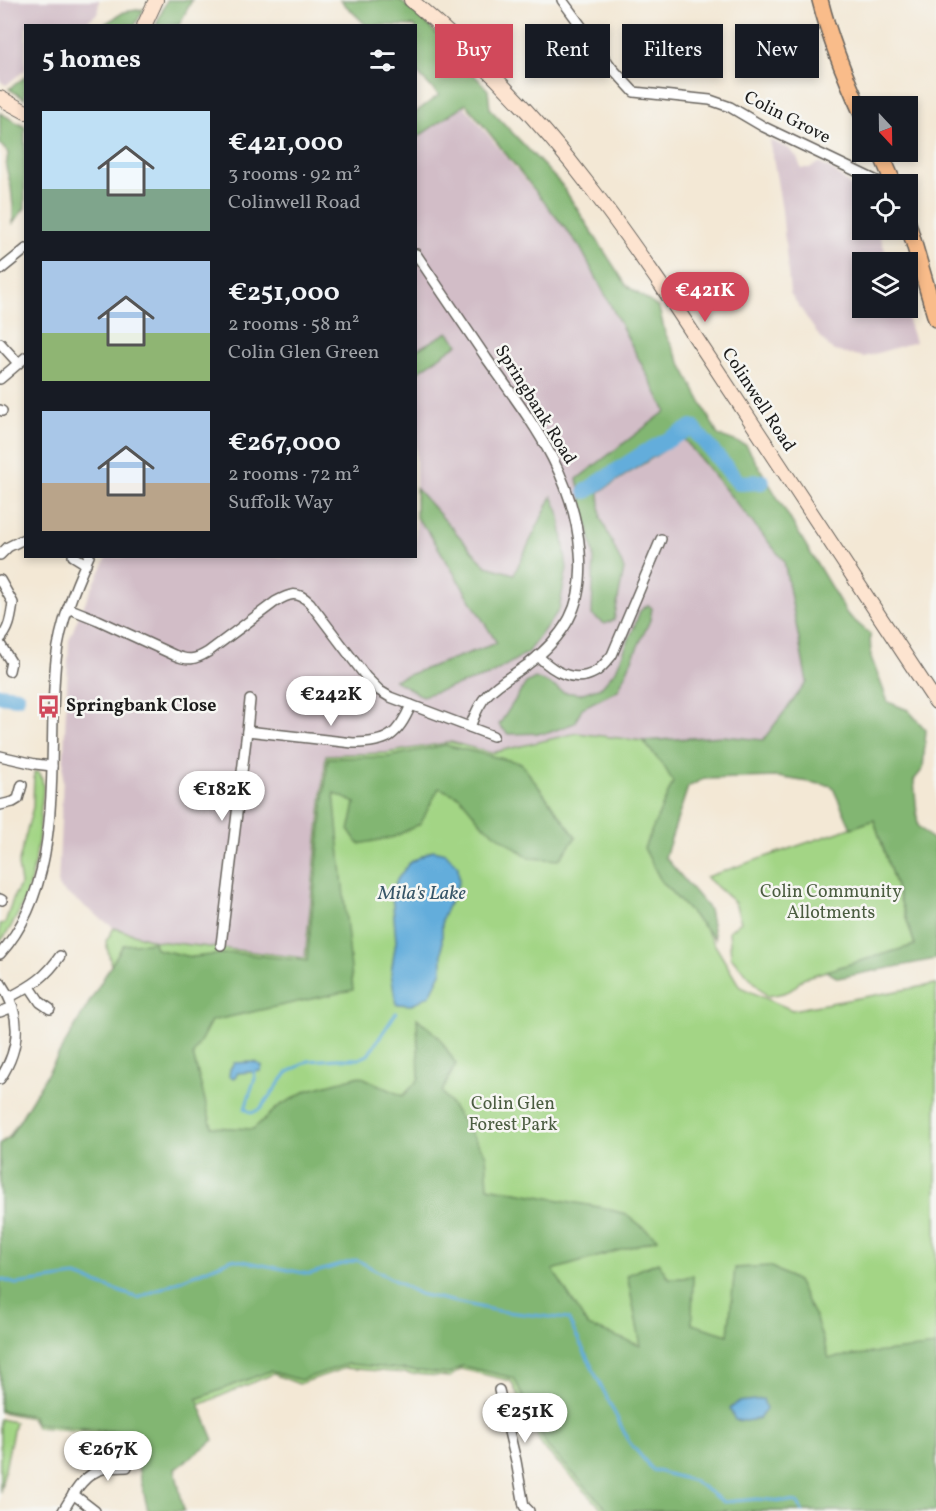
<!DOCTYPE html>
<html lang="en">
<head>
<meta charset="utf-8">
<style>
  :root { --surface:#171b24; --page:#242831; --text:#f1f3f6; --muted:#9ea1a6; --accent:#d1495b }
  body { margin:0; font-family:Vollkorn,serif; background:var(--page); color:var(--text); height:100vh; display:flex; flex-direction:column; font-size:22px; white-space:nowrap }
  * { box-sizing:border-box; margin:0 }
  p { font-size:20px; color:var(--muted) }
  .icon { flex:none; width:33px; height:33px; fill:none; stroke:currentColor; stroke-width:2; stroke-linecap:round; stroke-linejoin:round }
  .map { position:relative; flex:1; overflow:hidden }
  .sheet { position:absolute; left:24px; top:24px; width:393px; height:534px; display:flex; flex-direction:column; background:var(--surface); border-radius:0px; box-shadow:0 3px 9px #0003 }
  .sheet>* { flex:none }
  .top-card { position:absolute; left:435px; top:24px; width:411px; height:54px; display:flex; gap:12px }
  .needle { width:39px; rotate:158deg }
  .buttons { position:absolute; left:852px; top:96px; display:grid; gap:12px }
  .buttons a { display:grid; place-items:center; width:66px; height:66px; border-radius:0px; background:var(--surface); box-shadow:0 3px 9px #0003; font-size:30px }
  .price { position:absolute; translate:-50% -51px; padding:0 14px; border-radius:21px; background:#fff; color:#222; font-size:20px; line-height:39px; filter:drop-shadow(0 2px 3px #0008) }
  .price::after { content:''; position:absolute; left:50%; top:36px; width:18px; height:14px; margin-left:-9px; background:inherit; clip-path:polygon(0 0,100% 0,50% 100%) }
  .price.active { background:var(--accent); color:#fff }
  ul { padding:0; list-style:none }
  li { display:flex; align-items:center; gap:18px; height:150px; padding:0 18px }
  li span { display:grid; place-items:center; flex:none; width:168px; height:120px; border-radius:0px; color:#555 }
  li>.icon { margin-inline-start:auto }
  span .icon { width:72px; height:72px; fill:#fffc; stroke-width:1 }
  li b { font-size:26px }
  h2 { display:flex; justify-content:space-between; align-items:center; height:72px; padding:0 18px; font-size:26px }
  .pill { padding:0 21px; border-radius:0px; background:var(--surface); box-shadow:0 3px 9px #0003; font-size:21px; line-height:54px }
  .pill.active { background:var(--accent); color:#fff }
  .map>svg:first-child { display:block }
  .industrial { fill:#d2bdc7 }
  .green { fill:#a3d585; stroke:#607850; stroke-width:1.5 }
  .forest { fill:#82b672; stroke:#4f6947; stroke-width:1.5 }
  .water { fill:#63addb; stroke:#40647c; stroke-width:1.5 }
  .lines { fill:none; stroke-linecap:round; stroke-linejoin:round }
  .stream { stroke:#63addb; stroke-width:3 }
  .river { stroke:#63addb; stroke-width:16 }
  .street-casing { stroke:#67635d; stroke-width:12 }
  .secondary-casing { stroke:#67635d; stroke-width:16 }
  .primary-casing { stroke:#67635d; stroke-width:18 }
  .street { stroke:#fff; stroke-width:9 }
  .secondary { stroke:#fde4d0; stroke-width:14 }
  .primary { stroke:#f9bc8a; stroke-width:15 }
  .labels { text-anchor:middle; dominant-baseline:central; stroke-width:5; stroke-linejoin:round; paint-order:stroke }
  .street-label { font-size:18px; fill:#1c1c1c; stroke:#f6f6f2 }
  .poi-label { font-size:18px; font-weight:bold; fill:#1c1c1c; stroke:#f6f6f2; text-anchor:start }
  .park-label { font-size:18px; fill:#4b5d41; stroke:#f6f6f2 }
  .water-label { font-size:20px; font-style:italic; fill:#385668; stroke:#f6f6f2 }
</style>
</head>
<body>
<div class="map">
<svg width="936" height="1511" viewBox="0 0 936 1511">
  <rect width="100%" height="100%" fill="#f6f6f2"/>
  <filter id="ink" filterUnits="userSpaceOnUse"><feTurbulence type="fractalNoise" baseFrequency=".0167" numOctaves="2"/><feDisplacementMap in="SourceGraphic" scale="12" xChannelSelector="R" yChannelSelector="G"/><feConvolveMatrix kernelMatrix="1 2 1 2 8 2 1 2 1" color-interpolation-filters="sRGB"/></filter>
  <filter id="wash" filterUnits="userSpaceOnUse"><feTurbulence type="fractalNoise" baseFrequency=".008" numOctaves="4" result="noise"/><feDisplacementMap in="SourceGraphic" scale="24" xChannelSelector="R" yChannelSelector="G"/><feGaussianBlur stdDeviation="1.35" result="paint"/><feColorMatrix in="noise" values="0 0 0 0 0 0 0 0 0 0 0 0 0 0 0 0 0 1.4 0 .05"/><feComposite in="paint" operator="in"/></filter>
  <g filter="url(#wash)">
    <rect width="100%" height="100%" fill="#f3e8d5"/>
    <g class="industrial">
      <polygon points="0,0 99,0 98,13 82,25 26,26 25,70 6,85 0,81"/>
      <polygon points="460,101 580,247 666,411 684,437 784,561 807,682 763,740 723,736 643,741 577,733 491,753 451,742 386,753 326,755 305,958 156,941 114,928 58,887 69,640 80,613 107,557 416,556 416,132"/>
      <polygon points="770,140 788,148 797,157 801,168 809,168 819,163 834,171 862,196 862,230 878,230 889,262 862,262 862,308 904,308 915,342 864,357 834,351 819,336 790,293 782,210"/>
    </g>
    <g class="green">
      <polygon points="577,733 643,741 686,779 662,856 740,987 792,1010 936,984 936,1511 604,1511 542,1446 511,1381 461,1369 450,1377 345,1368 299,1384 273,1374 128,1435 36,1427 31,1418 0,1412 0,1143 9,1137 112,970 106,941 114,928 156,941 305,958 326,755 386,753 451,742 491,753"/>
      <path d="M 34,772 L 39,772 C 46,783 42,797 41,809 C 38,856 31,904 0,942 L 0,924 L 5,923 L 14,896 L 21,884 L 18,865 L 33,807 Z"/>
      <path d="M 874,820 L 915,945 L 803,978 C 790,994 786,993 767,996 L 731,957 L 729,931 L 741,922 L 735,903 L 706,877 Z"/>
      <polygon points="0,1419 15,1422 0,1492"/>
    </g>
    <g class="forest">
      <polygon points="167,0 192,0 179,25 156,25"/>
      <polygon points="340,0 400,0 430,27 488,90 490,109 561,184 626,285 659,308 665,333 718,435 746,445 847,614 870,634 871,657 888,702 908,710 926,730 923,769 914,780 918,826 934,841 936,859 936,959 838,978 826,971 915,945 874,820 851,828 832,786 778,777 703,779 688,787 665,857 709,909 715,939 661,881 644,848 673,782 665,768 643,741 723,736 763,740 807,682 784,561 683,438 599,492 601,518 624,569 614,620 605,624 592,615 594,555 577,479 666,411 580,247 466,104 416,138 416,112 439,95 416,72 416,26 366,25"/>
      <polygon points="144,9 135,25 103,25 124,12"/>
      <polygon points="25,77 25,99 9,89"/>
      <polygon points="0,113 25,127 25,208 13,223 13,207 11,187 6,167 8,153 0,144"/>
      <polygon points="448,332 458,344 416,373 416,350"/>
      <polygon points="416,488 486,566 514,574 552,496 559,512 567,568 559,610 527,653 488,676 422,696 394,680 497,643 428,531 416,518"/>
      <polygon points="648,605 652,608 650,620 618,690 582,708 575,723 548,733 508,734 499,725 526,683 535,678 548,683 563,692 580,694 601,687 616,670 633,630 640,611"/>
      <polygon points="445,745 521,763 576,837 559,860 529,858 483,825 460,797 439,788 420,824 394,837 359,844 349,831 355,803 334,793 353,990 211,1021 193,1055 212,1127 253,1129 279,1106 308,1090 360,1076 403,1096 419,1079 417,1018 439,1037 456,1064 442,1092 486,1155 488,1187 599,1207 626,1214 658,1239 553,1270 588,1326 641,1346 627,1275 658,1262 669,1278 683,1278 693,1275 692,1324 728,1335 735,1268 770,1266 797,1281 816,1319 829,1358 936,1346 936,1511 609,1511 547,1446 514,1378 462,1366 449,1374 348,1364 300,1380 270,1371 197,1399 214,1440 175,1469 184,1511 148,1511 130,1433 35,1423 33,1416 0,1410 0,1144 10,1137 123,945 154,942 156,949 192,957 233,953 307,961 328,758 388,757"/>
    </g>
    <g class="water">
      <polygon points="433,850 445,853 458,866 459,882 442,919 442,971 430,995 412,1005 396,1004 391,973 396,941 392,895 396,881 409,863"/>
      <polygon points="255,1062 262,1066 261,1071 238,1073 234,1078 229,1076 230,1069 234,1063"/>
      <polygon points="763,1399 766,1409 759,1419 745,1421 735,1420 730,1409 738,1402"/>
    </g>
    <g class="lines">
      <g class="stream">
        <polyline points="254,1072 255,1078 245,1109 252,1113 260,1109 287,1073 308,1061 337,1059 359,1059 368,1055 396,1013"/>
        <polyline points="0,1279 16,1284 76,1276 138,1298 232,1259 309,1274 357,1260 419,1294 498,1311 568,1319 629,1442 653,1470 694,1481 724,1502 757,1499 798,1502 802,1511"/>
      </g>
      <g class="river">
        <polyline points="586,491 644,453 692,427 739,483 762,482"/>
        <polyline points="0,695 17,697"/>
      </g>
    </g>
  </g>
  <g filter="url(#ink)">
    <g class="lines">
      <defs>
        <g id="street">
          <polyline points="562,0 612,68 634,92 710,100 730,107 764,127 879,182 887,184 893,182"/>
          <path d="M 416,254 C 440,289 463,324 487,359 C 531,421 574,474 580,552 C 582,575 580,598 569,619 C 559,637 543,653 527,665 C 513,675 498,683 487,695 C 479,704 474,716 470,727"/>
          <polyline points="0,270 26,249"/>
          <polyline points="0,343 18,363"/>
          <polyline points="0,379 26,357"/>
          <polyline points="0,410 2,411"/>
          <polyline points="0,555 8,547 26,538"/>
          <polyline points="73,556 86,564"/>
          <path d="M 0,580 L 13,603 C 11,616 10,629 0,639"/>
          <path d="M 68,608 L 98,620 L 174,655 C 188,661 195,660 208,652 L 275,602 C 289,594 297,590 310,603 L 366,677 L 380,691 L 390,697 L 493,736"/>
          <polyline points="0,644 11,662 9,671"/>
          <path d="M 538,656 C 553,671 574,684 595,672 C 602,668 607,661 612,655 L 661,539"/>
          <path d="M 247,731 L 353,743 C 387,743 398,736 411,705"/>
          <polyline points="0,756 35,764 52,766"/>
          <polyline points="0,805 13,802 18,799 22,785"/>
          <polyline points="0,899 2,900"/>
          <polyline points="221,945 247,731 250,700"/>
          <path d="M 0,954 C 68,879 46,754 56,660 C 60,624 74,589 89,556"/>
          <path d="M 0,982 C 22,1014 21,1047 0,1079"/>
          <polyline points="30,987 40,1002 50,1009"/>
          <path d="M 10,997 C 33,985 46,977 60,956"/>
          <polyline points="0,1012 13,1007"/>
          <polyline points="499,1390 516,1461 524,1506 529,1511"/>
          <polyline points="489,1406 502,1404"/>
          <polyline points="73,1494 95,1511"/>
          <path d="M 63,1511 C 73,1495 83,1474 103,1469 C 111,1467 119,1467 127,1467"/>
        </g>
        <g id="secondary">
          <path d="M 411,0 C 477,56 539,119 591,188 C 616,220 638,252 661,285 L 936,702"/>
          <polyline points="144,26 156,0"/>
          <polyline points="0,98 26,112"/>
        </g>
        <g id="primary">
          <path d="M 820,0 C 830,40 845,77 862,114"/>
          <polyline points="880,152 894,184"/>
          <polyline points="908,223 936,319"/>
        </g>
      </defs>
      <use href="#street" class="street-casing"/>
      <use href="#secondary" class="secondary-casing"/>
      <use href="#primary" class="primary-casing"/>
      <use href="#street" class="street"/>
      <use href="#secondary" class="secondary"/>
      <use href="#primary" class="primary"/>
    </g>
  </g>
  <defs>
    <symbol id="bus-bare" viewBox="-9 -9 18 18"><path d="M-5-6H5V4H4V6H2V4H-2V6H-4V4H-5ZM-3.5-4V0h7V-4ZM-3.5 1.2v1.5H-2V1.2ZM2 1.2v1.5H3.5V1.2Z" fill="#d1495b" stroke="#f6f6f2" stroke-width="2.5" paint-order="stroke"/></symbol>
  </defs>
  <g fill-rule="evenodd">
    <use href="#bus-bare" x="32" y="690" width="33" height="33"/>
  </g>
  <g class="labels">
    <g class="street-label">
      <text transform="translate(787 118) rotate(27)">Colin Grove</text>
      <text transform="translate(758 400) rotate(57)">Colinwell Road</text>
      <text transform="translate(535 405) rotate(58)">Springbank Road</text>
    </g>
    <g class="poi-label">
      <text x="66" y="706">Springbank Close</text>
    </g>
    <g class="park-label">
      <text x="831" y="892">Colin Community<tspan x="831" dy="21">Allotments</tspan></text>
      <text x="513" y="1104">Colin Glen<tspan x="513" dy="21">Forest Park</tspan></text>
    </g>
    <g class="water-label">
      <text x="422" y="894">Mila's Lake</text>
    </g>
  </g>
</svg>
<div class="buttons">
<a><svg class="needle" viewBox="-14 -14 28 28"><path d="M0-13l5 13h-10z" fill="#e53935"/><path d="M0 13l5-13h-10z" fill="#9ea1a6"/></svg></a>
<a><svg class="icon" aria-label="locate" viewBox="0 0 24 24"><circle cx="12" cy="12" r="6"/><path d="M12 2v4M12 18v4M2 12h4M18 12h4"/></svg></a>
<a><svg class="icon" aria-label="layers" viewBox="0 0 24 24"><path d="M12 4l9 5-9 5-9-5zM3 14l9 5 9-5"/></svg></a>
</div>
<b class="price active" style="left:705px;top:323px">€421K</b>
<b class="price" style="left:331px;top:727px">€242K</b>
<b class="price" style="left:222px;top:822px">€182K</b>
<b class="price" style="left:525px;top:1444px">€251K</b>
<b class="price" style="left:108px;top:1482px">€267K</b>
<div class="top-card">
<a class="pill active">Buy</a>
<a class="pill">Rent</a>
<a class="pill">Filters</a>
<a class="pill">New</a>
</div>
<section class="sheet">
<h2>5 homes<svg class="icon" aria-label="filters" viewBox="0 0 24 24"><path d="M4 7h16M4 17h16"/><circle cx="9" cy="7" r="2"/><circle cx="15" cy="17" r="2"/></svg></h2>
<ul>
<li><span style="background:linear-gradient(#bfe0f5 65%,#7fa58c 0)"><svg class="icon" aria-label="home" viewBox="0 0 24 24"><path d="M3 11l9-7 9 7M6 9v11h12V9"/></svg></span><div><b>€421,000</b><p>3 rooms · 92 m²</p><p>Colinwell Road</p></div></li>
<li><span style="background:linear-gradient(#a9c7e8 60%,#8fb573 0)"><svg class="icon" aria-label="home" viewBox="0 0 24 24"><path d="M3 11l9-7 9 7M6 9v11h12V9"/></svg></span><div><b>€251,000</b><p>2 rooms · 58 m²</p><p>Colin Glen Green</p></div></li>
<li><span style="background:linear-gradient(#a9c7e8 60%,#b9a48a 0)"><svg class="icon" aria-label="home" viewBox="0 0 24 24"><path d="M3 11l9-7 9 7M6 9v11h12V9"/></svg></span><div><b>€267,000</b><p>2 rooms · 72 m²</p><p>Suffolk Way</p></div></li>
</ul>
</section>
</div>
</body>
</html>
